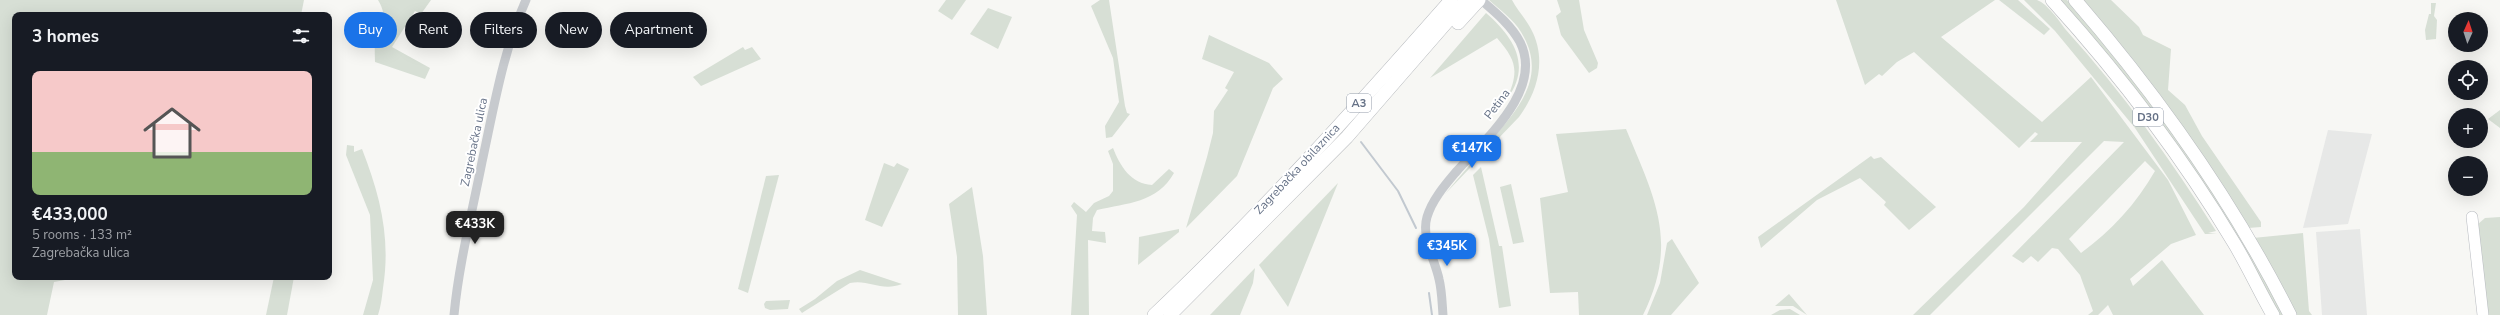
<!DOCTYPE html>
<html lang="en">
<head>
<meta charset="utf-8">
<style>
  :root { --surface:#171b24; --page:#242831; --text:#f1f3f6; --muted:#9ea1a6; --line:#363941; --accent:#1a73e8 }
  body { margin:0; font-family:"Nunito Sans",sans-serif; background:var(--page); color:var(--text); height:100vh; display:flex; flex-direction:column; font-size:15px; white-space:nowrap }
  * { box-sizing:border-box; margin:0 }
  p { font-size:13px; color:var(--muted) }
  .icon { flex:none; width:22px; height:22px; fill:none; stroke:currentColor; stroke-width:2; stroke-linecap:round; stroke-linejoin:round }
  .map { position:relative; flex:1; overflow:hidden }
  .side { position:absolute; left:12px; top:12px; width:320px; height:268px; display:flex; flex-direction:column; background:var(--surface); border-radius:8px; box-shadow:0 4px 16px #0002 }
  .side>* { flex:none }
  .banner { position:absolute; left:344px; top:12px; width:380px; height:36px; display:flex; gap:8px }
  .needle { width:26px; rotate:3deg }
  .tools { position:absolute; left:2448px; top:12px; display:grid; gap:8px }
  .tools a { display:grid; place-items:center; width:40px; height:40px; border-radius:50%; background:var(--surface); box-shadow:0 4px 16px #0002; font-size:20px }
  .price { position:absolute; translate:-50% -34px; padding:0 9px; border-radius:8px; background:var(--accent); color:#fff; font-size:13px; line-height:26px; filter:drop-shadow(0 1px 2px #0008) }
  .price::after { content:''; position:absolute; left:50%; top:24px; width:12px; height:9px; margin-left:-6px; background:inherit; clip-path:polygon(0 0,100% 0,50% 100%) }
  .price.on { background:#222; color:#fff }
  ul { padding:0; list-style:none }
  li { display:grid; align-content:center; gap:8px; height:212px; padding:0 20px }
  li+li { border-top:1px solid var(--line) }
  li span { display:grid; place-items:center; height:124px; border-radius:8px; color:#555 }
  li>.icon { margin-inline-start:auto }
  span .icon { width:72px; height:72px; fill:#fffc; stroke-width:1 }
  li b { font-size:17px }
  h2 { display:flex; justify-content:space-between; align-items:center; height:48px; padding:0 20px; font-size:17px }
  .pill { padding:0 14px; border-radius:18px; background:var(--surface); box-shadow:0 4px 16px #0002; font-size:14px; line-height:36px }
  .pill.on { background:var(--accent); color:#fff }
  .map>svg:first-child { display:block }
  .built { fill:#e7e8e7 }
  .green { fill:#d7dfd5; fill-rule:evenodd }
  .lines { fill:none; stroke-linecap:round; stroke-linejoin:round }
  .stream { stroke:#c2c9d0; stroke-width:2 }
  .major-casing { stroke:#b8bbc0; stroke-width:12 }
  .highway-casing { stroke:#b7babe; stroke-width:14 }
  .minor { stroke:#c7cace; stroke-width:9 }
  .major { stroke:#fff; stroke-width:11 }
  .highway { stroke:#fff; stroke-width:13 }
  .labels { text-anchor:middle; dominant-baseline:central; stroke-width:4; stroke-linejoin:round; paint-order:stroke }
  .shield { fill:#fff; stroke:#939caa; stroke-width:1 }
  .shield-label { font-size:11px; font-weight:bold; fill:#657186 }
  .street-label { font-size:12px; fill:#657186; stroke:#fff }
</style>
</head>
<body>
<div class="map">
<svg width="2500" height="315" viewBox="0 0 2500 315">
  <rect width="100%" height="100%" fill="#f7f7f4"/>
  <g class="built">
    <polygon points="2328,130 2372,134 2348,224 2303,228"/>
    <polygon points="2360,229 2367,315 2322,315 2316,232"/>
  </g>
  <g class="green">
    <polygon points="0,0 304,0 301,15 15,15 15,277 66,277 65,280 54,282 47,315 0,315"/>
    <path d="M 378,0 L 431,0 L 421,14 L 415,11 L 392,47 L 430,68 L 425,79 L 375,62 C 375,54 374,44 376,36 C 380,19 389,19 378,0 Z"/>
    <polygon points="946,0 966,0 952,20 938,11"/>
    <polygon points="1100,0 1109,0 1125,106 1127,113 1130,114 1112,137 1106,138 1105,126 1119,102 1113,58 1091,6"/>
    <path d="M 1489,0 L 1512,0 C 1517,10 1526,19 1531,29 C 1547,59 1538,91 1519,117 L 1445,194 C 1459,177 1474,160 1489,143 C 1517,110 1549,77 1521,32 C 1514,20 1500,10 1489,0 Z"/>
    <polygon points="1557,0 1579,0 1584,30 1598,63 1597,68 1589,73 1561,35 1556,16 1561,12"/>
    <path d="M 1836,0 L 1995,0 L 1941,37 L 2042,122 L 2091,77 L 2168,180 L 2196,235 L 2171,244 L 2130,279 L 2133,286 L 2162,260 L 2204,315 L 2113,315 L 2108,305 L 2098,315 L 2088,315 L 2093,311 L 2080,275 L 2058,249 L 2052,248 L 2038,262 L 2031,256 L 2023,263 L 2012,256 L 2124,142 L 2104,141 L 1930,315 L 1913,315 L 2024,207 L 2082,142 L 2030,142 L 2038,134 L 2035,132 L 2019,148 L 1914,52 L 1897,62 L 1882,76 L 1879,74 L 1865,85 ZM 2145,161 L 2155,171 C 2136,204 2112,230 2081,253 L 2069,239 Z"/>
    <polygon points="1999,0 2018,0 2050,29 2044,35"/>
    <path d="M 2024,0 C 2028,0 2033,0 2037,0 C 2048,4 2059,21 2066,30 C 2123,93 2171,160 2216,231 L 2208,233 L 2217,234 L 2205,234 L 2135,128 L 2055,31 Z"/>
    <polygon points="2056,0 2067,0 2111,50 2210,184 2286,315 2277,315 2238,242"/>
    <polygon points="2079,0 2111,0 2139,27 2143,35 2171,49 2168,90 2185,105 2202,136 2261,222 2261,227 2248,228"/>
    <polygon points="2431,3 2436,3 2434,16 2437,20 2436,39 2426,40 2425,30 2429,14 2431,14"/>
    <polygon points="988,8 1012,17 998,49 970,34"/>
    <path d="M 1486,13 C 1514,37 1532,66 1507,99 C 1519,71 1517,61 1497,38 L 1430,78 Z"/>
    <polygon points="1209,35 1269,63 1283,79 1273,88 1237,176 1186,228 1207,157 1213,133 1214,111 1228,90 1225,88 1234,72 1202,59"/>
    <polygon points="743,47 745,50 752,47 761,59 701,86 693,77"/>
    <polygon points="2500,110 2500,128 2488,119"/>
    <path d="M 1626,129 C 1655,199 1679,242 1643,315 L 1579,315 L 1578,292 L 1550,293 L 1540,198 L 1568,192 L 1556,134 Z"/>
    <path d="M 347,145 L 354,146 L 354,152 L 362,149 C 380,195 391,238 383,288 C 382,297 381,306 378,315 L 363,315 L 373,280 L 370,215 L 346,155 Z"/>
    <path d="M 1113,148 C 1120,166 1131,184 1152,185 L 1169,169 L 1174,173 C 1157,203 1127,203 1097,210 L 1093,218 L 1092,231 L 1105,232 L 1106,243 L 1088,240 L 1089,315 L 1071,315 L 1077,215 L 1071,206 L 1074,202 L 1086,212 L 1094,203 L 1109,196 L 1113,191 L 1113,164 L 1108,151 Z"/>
    <polygon points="1871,156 1874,159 1881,157 1936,207 1909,230 1884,205 1886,202 1860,178 1817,200 1761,248 1758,237"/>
    <polygon points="884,163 894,167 897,163 909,169 882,227 865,220"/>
    <polygon points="1481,167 1499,246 1502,246 1511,306 1499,308 1489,239 1473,175"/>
    <polygon points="779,175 748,293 738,289 766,176"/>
    <polygon points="1338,183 1288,307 1259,265"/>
    <polygon points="1511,184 1524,242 1513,244 1500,187"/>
    <polygon points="972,187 983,256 987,315 958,315 957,257 949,204"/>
    <polygon points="2500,217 2500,315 2485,315 2477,225 2485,218"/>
    <polygon points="1179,229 1179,232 1138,265 1139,237"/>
    <polygon points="2303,233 2309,311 2312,315 2296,315 2253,238"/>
    <polygon points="1672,239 1699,283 1671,315 1647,315 1660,283 1667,243"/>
    <polygon points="1255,268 1253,283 1240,315 1210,315"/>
    <path d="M 860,270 L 902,284 C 881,292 869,279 850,283 L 805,311 L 802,313 L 799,309 L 815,299 L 837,281 Z"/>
    <polygon points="274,277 294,277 287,315 266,315"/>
    <polygon points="1789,294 1807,315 1793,306 1775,306"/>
    <polygon points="790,300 788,309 770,310 765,308 764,304 766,301"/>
    <polygon points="1790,309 1800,315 1771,315 1780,310"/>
  </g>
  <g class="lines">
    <g class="stream">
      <polyline points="1361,142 1398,191 1416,228"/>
      <polyline points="1429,293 1432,315"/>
    </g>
    <defs>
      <polyline id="major" points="2472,217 2483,315"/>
      <g id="highway">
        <path d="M 2052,0 C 2120,75 2182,156 2234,243 C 2248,266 2259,291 2273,315"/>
        <path d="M 2075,0 C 2159,97 2232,200 2290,315"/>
        <polyline points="1458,23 1479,0"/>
        <path d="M 1154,315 C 1259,216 1356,108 1451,0"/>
        <polyline points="1170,315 1347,137 1466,0"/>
      </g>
    </defs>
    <use href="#major" class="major-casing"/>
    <use href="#highway" class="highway-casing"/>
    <g class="minor">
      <path d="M 454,315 C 459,263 472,213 482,162 C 494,107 503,51 526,0"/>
      <path d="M 1443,315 C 1442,303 1442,291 1439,279 C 1435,260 1421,237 1427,217 C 1432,200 1445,185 1456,172 C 1485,139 1544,90 1520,42 C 1511,25 1495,12 1481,0"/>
    </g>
    <use href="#major" class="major"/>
    <use href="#highway" class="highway"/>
  </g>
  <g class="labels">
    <g class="shield">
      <rect x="1347" y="94" width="24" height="18" rx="3"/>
      <rect x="2133" y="108" width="30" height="18" rx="3"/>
    </g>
    <g class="shield-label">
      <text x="1359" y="103">A3</text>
      <text x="2148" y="117">D30</text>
    </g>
    <g class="street-label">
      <text transform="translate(1497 104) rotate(-53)">Petina</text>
      <text transform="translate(474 142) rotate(-78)">Zagrebačka ulica</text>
      <text transform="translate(1297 169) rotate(-47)">Zagrebačka obilaznica</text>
    </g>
  </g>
</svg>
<div class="tools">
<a><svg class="needle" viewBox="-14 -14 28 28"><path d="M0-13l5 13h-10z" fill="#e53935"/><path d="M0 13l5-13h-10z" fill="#9ea1a6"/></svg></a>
<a><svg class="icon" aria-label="locate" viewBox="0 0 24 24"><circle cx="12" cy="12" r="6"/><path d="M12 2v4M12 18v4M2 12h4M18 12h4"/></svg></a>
<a>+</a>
<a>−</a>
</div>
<b class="price" style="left:1472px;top:169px">€147K</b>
<b class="price on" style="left:475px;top:245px">€433K</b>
<b class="price" style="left:1447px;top:267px">€345K</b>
<div class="banner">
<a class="pill on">Buy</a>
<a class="pill">Rent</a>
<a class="pill">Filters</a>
<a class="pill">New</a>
<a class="pill">Apartment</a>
</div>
<section class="side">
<h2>3 homes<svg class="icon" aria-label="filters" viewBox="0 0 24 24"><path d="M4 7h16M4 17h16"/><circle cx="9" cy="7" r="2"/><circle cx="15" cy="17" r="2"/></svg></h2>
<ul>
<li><span style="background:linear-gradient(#f6c9c9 65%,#8fb573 0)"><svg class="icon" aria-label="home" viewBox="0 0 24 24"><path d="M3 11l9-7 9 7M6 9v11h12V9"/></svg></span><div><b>€433,000</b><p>5 rooms · 133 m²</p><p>Zagrebačka ulica</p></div></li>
</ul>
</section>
</div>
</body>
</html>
